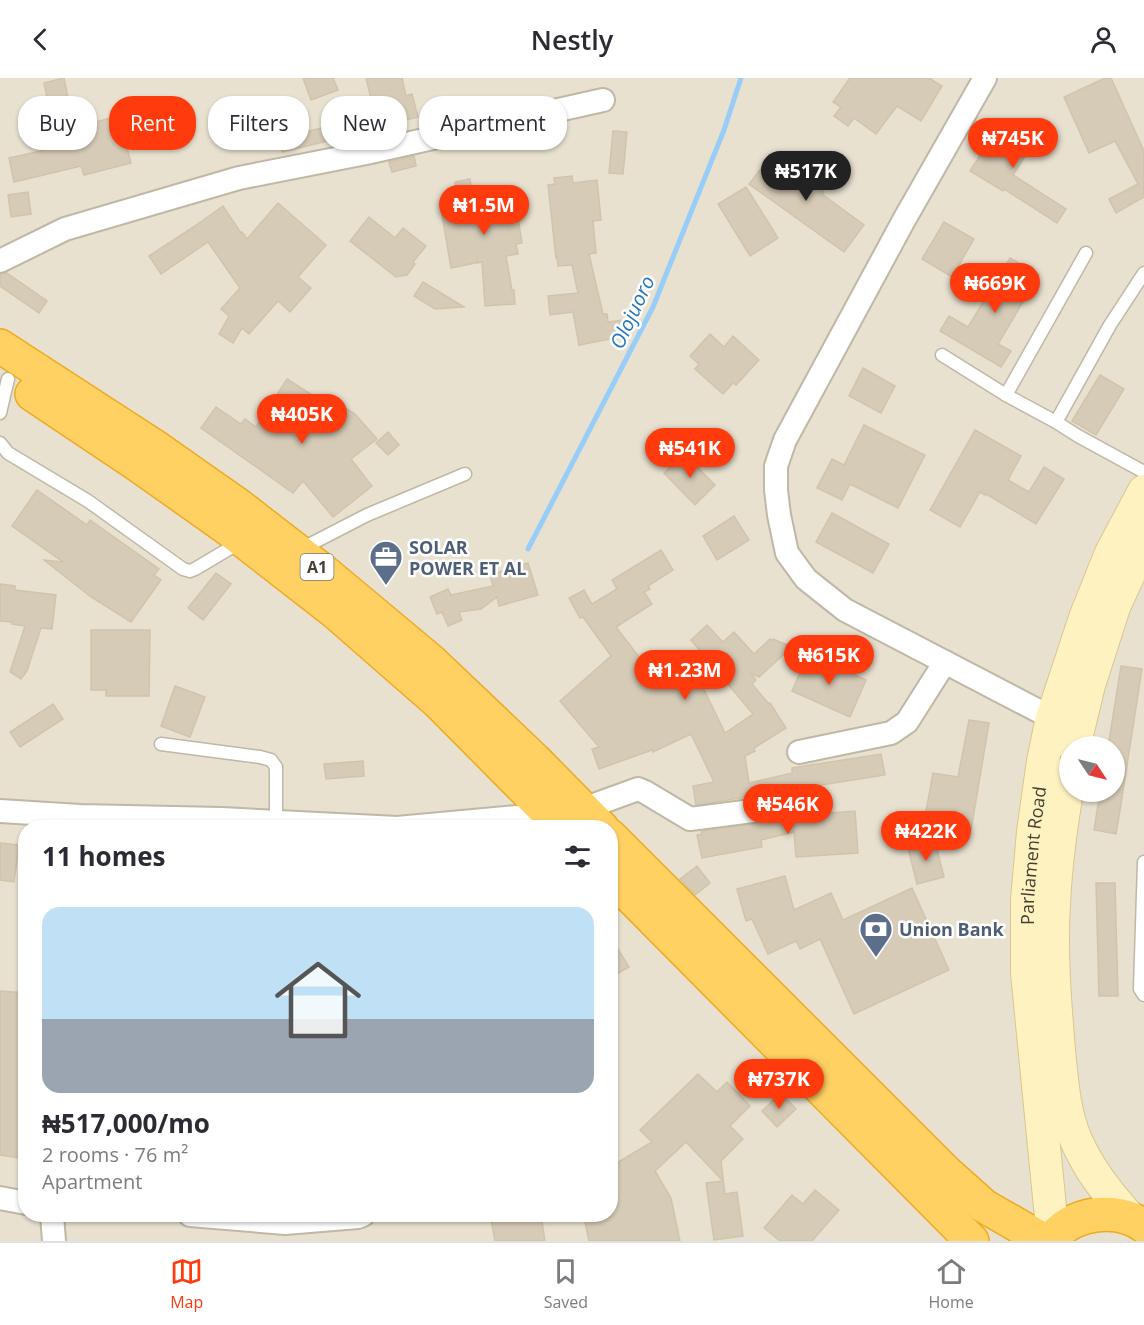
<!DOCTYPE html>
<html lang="en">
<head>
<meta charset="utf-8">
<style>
  :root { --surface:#fff; --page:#f2f2f3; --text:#2b2b33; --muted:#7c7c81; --line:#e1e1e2; --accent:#ff3b0e }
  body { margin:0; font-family:"Open Sans",sans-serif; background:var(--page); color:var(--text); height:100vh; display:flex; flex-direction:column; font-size:22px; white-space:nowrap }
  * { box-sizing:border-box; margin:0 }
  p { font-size:20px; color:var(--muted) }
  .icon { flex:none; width:33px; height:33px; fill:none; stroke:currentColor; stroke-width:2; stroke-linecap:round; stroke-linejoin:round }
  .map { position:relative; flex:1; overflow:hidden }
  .drawer { position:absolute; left:18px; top:742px; width:600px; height:402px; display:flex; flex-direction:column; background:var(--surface); border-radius:24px; box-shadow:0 2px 4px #0004 }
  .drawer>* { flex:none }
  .hud { position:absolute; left:18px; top:18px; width:600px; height:54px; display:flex; gap:12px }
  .needle { width:39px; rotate:125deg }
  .tools { position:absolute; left:1059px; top:658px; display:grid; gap:12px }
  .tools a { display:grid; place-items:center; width:66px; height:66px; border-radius:50%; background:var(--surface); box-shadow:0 2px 4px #0004; font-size:30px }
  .price { position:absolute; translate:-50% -51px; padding:0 14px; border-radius:21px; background:var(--accent); color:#fff; font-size:20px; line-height:39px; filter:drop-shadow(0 2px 3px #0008) }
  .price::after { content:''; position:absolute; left:50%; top:36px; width:18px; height:14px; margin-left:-9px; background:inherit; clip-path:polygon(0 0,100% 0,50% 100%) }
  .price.active { background:#222; color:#fff }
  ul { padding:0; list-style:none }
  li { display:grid; align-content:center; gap:12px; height:318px; padding:0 24px }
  li span { display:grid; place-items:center; height:186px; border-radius:18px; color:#555 }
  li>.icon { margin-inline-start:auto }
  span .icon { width:108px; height:108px; fill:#fffc; stroke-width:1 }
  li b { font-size:26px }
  h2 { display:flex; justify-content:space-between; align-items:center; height:72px; padding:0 24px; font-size:26px }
  .tag { padding:0 21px; border-radius:24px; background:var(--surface); box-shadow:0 2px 4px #0004; font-size:21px; line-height:54px }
  .tag.active { background:var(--accent); color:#fff }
  header { display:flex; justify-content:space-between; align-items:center; height:78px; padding:0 24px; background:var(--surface); font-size:27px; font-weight:600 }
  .dock { display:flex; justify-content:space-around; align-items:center; height:84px; border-top:2px solid var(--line); background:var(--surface); font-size:16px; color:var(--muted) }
  .dock a { display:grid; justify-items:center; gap:3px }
  .dock .active { color:var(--accent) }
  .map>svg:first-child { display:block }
  .residential { fill:#e8e1d0; fill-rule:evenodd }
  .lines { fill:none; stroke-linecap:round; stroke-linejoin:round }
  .stream { stroke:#97cdf8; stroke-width:5 }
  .building { fill:#d6cbb7; stroke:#d2c4aa; stroke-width:1.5 }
  .lane-casing { stroke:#c0b7a5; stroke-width:15 }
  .street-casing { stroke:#c0b7a5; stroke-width:26 }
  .secondary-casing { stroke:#d8c78d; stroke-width:34 }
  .highway-casing { stroke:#ea2; stroke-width:36 }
  .lane { stroke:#fff; stroke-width:12 }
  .street { stroke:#fff; stroke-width:22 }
  .secondary { stroke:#fff2c1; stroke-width:32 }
  .highway { stroke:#ffd062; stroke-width:33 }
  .labels { text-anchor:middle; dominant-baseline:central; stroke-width:5; stroke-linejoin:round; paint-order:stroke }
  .shield { fill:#fff; stroke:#7e7970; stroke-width:1.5 }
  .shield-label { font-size:16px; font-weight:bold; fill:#463f32 }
  .service-label { font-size:18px; font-weight:bold; fill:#4e5e75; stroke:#fff; text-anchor:start }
  .street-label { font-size:18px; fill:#463f32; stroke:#fff }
  .water-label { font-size:20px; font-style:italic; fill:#2176bd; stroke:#fff }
</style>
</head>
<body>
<header><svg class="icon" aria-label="back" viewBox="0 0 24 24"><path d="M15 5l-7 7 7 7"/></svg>Nestly<svg class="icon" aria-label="person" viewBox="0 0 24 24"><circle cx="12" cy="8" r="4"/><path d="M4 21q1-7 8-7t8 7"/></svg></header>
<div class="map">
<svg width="1144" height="1163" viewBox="0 0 1144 1163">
  <rect width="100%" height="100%" fill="#f4efe3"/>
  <path class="residential" d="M 0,0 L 1144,0 L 1144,1163 L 0,1163 ZM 1070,669 L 1114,669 L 1114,714 L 1070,714 ZM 26,750 L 610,750 L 610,1137 L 26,1137 Z"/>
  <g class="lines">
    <polyline class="stream" points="528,471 653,229 724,52 741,0"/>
  </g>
  <g class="building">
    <polygon points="64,0 71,34 51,38 44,5"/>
    <polygon points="303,0 333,0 338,12 311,22"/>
    <polygon points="366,0 402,0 406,18 412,16 418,39 378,49"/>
    <polygon points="850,0 929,0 942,8 921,43 897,28 876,56 854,40 848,48 834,38 841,29 833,24"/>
    <polygon points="1105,0 1111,0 1144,73 1144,119 1116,135 1109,121 1138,106 1115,63 1089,75 1064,19"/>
    <polygon points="119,38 131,85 84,97 81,88 14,104 9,80 76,65 72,50"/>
    <polygon points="1002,43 1035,63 1013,97 1066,131 1057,145 1004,111 1003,113 970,93"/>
    <polygon points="333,47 336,61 282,74 279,61"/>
    <polygon points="613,53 627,54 623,96 609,95"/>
    <polygon points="773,75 824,114 822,116 864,147 844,174 749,106"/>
    <polygon points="414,78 416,88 392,94 389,84"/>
    <polygon points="572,98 573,105 597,102 601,142 593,143 596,175 589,176 603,236 607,236 608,244 622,242 624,256 611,259 611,261 579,267 573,234 550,237 548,218 578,215 572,187 558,188 557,179 556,180 548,107 555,106 554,100"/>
    <polygon points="470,101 472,115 513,108 522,165 516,166 518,176 506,178 512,212 514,212 515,226 485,228 482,184 477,185 477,183 475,185 451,190 440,125 458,122 455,104"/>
    <polygon points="746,109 778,160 750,178 718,126"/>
    <polygon points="28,114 31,136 11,139 8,117"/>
    <polygon points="278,125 326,167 298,199 311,210 290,234 278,223 249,256 242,250 233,265 219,256 229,238 221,231 240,210 208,164 161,196 149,178 195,148 223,128 241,155 242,154 247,161"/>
    <polygon points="369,139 395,160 403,150 426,168 413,184 415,186 407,197 396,199 350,163"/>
    <polygon points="944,144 974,161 952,199 922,181"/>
    <polygon points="1010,180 1039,197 998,266 1011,273 1001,289 940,253 949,238 968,249"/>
    <polygon points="7,195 47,223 39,235 0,208 0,196"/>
    <polygon points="423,204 464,229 435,231 414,218"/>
    <polygon points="710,256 724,269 733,258 759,282 736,307 733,305 723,316 695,291 699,286 690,278"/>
    <polygon points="863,290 895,308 881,335 849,318"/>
    <polygon points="1100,297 1124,311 1096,357 1072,343"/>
    <polygon points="287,301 329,328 333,322 355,336 377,361 351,381 372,408 333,439 303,403 293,415 201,350 216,329 241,346 245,341 256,349"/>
    <polygon points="864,347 925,377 898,430 850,406 842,422 817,410 832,381 844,387"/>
    <polygon points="975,352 1021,378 1008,402 1029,414 1044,389 1064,401 1036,446 986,416 985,417 980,414 960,449 930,432"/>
    <polygon points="388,354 399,367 388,377 376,365"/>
    <polygon points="684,376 715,407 695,427 664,395"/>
    <polygon points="37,412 87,447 90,442 159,491 154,497 161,502 131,544 91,519 44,482 63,484 12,448"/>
    <polygon points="832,435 889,466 873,495 816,464"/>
    <polygon points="734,438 749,462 717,482 703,458"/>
    <polygon points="661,472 673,492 648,508 650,511 644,514 652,526 616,549 656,601 664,594 676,608 694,591 725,655 753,636 691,562 707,547 723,564 734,554 754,576 770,561 771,563 773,561 792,569 759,599 751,595 756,602 752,606 769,626 770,625 786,650 754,670 755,673 745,678 749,705 792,695 792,690 881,676 885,697 696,727 693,708 714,704 691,656 653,674 652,672 599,691 592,671 599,669 560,623 611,578 583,539 580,540 569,520 584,512 592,526 617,511 612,502"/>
    <polygon points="528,485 538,517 499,528 497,519 481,531 459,534 462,542 448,548 442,534 437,536 430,519 448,511 451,517 493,508 490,497"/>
    <polygon points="216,495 231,506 203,542 188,530"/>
    <polygon points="0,506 15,508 15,512 56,517 52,551 41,550 27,593 21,601 10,594 25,548 12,546 12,544 0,543"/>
    <polygon points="91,552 150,552 149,618 106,618 106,612 91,612"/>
    <polygon points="808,576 866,602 850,639 792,613"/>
    <polygon points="1121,588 1142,591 1123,713 1114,712 1114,669 1108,669"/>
    <polygon points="175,608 205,619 190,659 161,648"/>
    <polygon points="53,626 63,641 20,669 10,654"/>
    <polygon points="969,642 989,645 971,752 924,744 933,695 958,699"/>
    <polygon points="363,683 364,698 326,701 324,686"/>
    <polygon points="1100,714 1123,714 1116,756 1094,752"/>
    <polygon points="855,733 858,775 796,779 794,754 761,762 762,769 702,780 697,757 702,756 701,753 754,746 760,744 763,740"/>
    <polygon points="935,763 944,799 917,806 908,770"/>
    <polygon points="0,765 19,767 14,804 0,802"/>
    <polygon points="697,788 710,805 695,817 680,801"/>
    <polygon points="785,798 794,832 831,815 843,842 912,810 949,892 854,936 820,861 800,871 796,863 768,876 752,841 746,843 737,811"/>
    <polygon points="1096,805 1115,805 1118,918 1099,918"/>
    <polygon points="610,858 629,889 610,900"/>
    <polygon points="0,913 26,915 26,1081 0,1077"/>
    <polygon points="698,996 717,1014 727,1004 750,1028 730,1048 743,1061 721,1083 725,1116 737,1114 743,1158 714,1162 706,1105 723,1103 686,1064 655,1093 671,1120 680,1163 589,1163 585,1144 610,1138 610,1089 652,1064 640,1052"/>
    <polygon points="781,1015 796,1031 777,1049 762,1033"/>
    <polygon points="815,1112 839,1132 812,1163 780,1163 764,1150 792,1117 803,1126"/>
    <polygon points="519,1137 541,1137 545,1163 495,1163 491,1141"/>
  </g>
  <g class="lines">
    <defs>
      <g id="lane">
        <polyline points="1144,195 1110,247 1056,344 1078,358 1144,394"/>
        <polyline points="942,277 1006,317"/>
        <polyline points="0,335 8,301"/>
        <polyline points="1056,344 1006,317 1086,175"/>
        <polyline points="0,365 8,375 88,423 183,491 190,493 195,491 242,463"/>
        <polyline points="301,471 367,437 465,396"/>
        <polyline points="161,666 260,679 271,682 276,689 276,744"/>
        <polyline points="1144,784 1140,911 1144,917"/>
      </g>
      <g id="street">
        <polyline points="985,0 904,142 785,362 776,388 776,412 779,437 787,475 806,501 845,532 1052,640"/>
        <polyline points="0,183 65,151 239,100 366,75 603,22"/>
        <polyline points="799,674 891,655 907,644 945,584"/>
        <polyline points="583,731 638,711 645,714 690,741 752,733"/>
        <polyline points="0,733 80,738 221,741 397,750 550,736 556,730"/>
        <polyline points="0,1120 26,1125"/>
        <polyline points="52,1137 54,1163"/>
        <polyline points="190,1137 285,1145 358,1139 363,1137"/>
      </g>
      <g id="secondary">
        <polyline points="1074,669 1089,607 1114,529 1144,463"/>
        <path d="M 1070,694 C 1063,738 1056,781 1054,826 C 1051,874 1055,924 1059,972 C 1062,1002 1064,1034 1076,1062 C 1089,1092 1108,1116 1130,1140"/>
        <path id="s1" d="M 1053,1160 L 1027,895 L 1027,822 L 1033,754 L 1043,683 L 1052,640 L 1085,540 L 1111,475 L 1144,413"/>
      </g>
      <g id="highway">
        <polyline points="0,268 154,368 238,427 322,492 431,583 535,682 602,750"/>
        <polyline points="32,316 138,387 227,450 335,534 438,624 563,750"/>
        <polyline points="610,758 946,1094 984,1128 1045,1163"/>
        <polyline points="610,798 972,1163"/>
        <path d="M 1051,1163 C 1070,1134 1117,1128 1144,1148"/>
      </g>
    </defs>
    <use href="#lane" class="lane-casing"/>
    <use href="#street" class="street-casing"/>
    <use href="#secondary" class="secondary-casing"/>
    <use href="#highway" class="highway-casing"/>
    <use href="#lane" class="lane"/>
    <use href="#street" class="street"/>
    <use href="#secondary" class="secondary"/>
    <use href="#highway" class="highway"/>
  </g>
  <defs>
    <symbol id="office-pin" viewBox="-11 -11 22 30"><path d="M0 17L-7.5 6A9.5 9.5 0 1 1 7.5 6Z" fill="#5c6f8a" stroke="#fff"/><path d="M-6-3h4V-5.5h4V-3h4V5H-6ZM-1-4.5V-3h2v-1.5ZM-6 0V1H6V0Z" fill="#fff"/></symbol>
    <symbol id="bank-pin" viewBox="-11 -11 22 30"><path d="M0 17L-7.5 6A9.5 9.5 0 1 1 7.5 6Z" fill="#5c6f8a" stroke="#fff"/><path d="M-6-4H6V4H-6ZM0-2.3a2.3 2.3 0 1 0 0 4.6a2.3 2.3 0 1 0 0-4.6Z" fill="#fff"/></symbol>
  </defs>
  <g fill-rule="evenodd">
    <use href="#office-pin" x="367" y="460" width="38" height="52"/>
    <use href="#bank-pin" x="857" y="832" width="38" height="52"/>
  </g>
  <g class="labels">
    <rect class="shield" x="300.5" y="476" width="33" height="26" rx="4.5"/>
    <g class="shield-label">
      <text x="317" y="489">A1</text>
    </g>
    <g class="service-label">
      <text x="409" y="469">SOLAR<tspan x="409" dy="21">POWER ET AL</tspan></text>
      <text x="899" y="851">Union Bank</text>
    </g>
    <g class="street-label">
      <text stroke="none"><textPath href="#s1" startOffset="384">Parliament Road</textPath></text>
    </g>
    <g class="water-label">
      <text transform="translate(632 234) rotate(-65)">Olojuoro</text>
    </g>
  </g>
</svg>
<div class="tools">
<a><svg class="needle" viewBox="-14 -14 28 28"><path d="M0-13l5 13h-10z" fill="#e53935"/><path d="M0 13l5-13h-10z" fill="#7c7c81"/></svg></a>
</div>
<b class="price" style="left:1013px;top:91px">₦745K</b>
<b class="price active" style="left:806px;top:124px">₦517K</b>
<b class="price" style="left:484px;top:158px">₦1.5M</b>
<b class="price" style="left:995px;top:236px">₦669K</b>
<b class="price" style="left:302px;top:367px">₦405K</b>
<b class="price" style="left:690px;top:401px">₦541K</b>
<b class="price" style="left:829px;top:608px">₦615K</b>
<b class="price" style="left:685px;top:623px">₦1.23M</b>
<b class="price" style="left:788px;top:757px">₦546K</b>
<b class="price" style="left:926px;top:784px">₦422K</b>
<b class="price" style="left:779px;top:1032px">₦737K</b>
<div class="hud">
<a class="tag">Buy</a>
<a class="tag active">Rent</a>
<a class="tag">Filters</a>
<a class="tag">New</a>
<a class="tag">Apartment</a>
</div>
<section class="drawer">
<h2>11 homes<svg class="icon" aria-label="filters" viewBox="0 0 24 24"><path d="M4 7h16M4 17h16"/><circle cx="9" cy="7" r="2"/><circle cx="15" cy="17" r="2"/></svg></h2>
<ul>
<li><span style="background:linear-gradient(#bfe0f5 60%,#9aa5b1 0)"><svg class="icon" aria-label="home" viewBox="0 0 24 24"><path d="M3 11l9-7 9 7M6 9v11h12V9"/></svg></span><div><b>₦517,000/mo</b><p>2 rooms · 76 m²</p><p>Apartment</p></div></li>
</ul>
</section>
</div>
<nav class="dock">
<a class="active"><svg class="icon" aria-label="map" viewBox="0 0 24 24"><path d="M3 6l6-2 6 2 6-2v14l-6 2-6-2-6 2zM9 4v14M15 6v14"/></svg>Map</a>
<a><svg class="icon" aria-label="saved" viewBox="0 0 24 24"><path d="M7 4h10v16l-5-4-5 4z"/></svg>Saved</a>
<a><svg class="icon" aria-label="home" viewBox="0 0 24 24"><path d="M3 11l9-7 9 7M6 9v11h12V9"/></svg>Home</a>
</nav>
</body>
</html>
